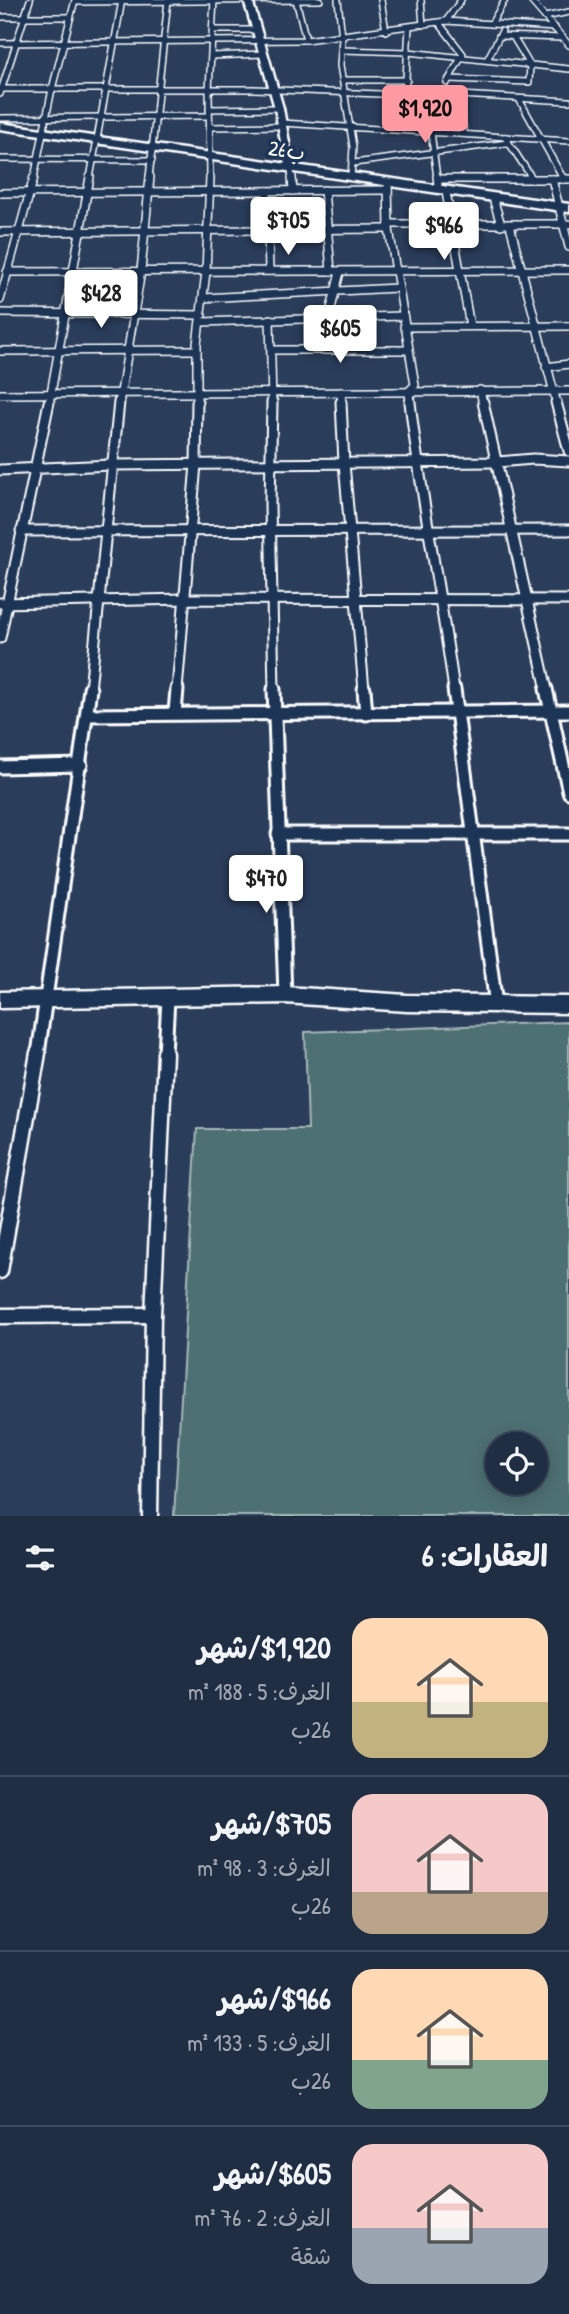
<!DOCTYPE html>
<html lang="ar">
<head>
<meta charset="utf-8">
<style>
  :root { --surface:#202e44; --page:#28364b; --text:#f1f3f6; --muted:#a2a8b2; --line:#3d4a5d; --accent:#ff9aa2 }
  body { margin:0; font-family:"Patrick Hand","Playpen Sans Arabic",sans-serif; background:var(--page); color:var(--text); direction:rtl; height:100vh; display:flex; flex-direction:column; font-size:26px; white-space:nowrap }
  * { box-sizing:border-box; margin:0 }
  p { font-size:23px; color:var(--muted) }
  .icon { flex:none; width:38px; height:38px; fill:none; stroke:currentColor; stroke-width:2; stroke-linecap:round; stroke-linejoin:round }
  .map { position:relative; height:1516px; overflow:hidden; direction:ltr }
  .drawer { display:flex; flex-direction:column; background:var(--surface); flex:1 }
  .drawer>* { flex:none }
  .tools { position:absolute; left:485px; top:1432px; display:grid; gap:14px }
  .tools a { display:grid; place-items:center; width:63px; height:63px; border-radius:50%; background:var(--surface); box-shadow:0 4px 18px #0003,0 0 0 2px var(--line); font-size:35px }
  .price { position:absolute; translate:-50% -60px; padding:0 16px; border-radius:7px; background:#fff; color:#222; font-size:23px; line-height:46px; filter:drop-shadow(0 2px 4px #0008) }
  .price::after { content:''; position:absolute; left:50%; top:42px; width:21px; height:16px; margin-left:-10px; background:inherit; clip-path:polygon(0 0,100% 0,50% 100%) }
  .price.current { background:var(--accent); color:#111 }
  ul { padding:0; list-style:none }
  li { display:flex; align-items:center; gap:21px; height:175px; padding:0 21px }
  li+li { border-top:2px solid var(--line) }
  li span { display:grid; place-items:center; flex:none; width:196px; height:140px; border-radius:21px; color:#555 }
  li>.icon { margin-inline-start:auto }
  span .icon { width:84px; height:84px; fill:#fffc; stroke-width:1 }
  li b { font-size:30px }
  h2 { display:flex; justify-content:space-between; align-items:center; height:84px; padding:0 21px; font-size:30px }
  .map>svg:first-child { display:block }
  .green { fill:#4e7072; stroke:#a6b8b8; stroke-width:2; fill-rule:evenodd }
  .lines { fill:none; stroke-linecap:round; stroke-linejoin:round }
  .street-far4-casing { stroke:#fff; stroke-width:8 }
  .street-far3-casing { stroke:#fff; stroke-width:10 }
  .street-far2-casing { stroke:#fff; stroke-width:13 }
  .street-far1-casing { stroke:#fff; stroke-width:17 }
  .street-casing { stroke:#fff; stroke-width:19 }
  .secondary-casing { stroke:#fff; stroke-width:5 }
  .highway-casing { stroke:#fff; stroke-width:5 }
  .street-far4 { stroke:#1d3557; stroke-width:5 }
  .street-far3 { stroke:#1d3557; stroke-width:7 }
  .street-far2 { stroke:#1d3557; stroke-width:9 }
  .street-far1 { stroke:#1d3557; stroke-width:11 }
  .street { stroke:#1d3557; stroke-width:14 }
  .secondary { fill:#1d3557; fill-rule:evenodd }
  .highway { fill:#1d3557; fill-rule:evenodd }
  .labels { text-anchor:middle; dominant-baseline:central; stroke-width:7; stroke-linejoin:round; paint-order:stroke }
  .far-street-label { font-size:21px; fill:#fff; stroke:#1d3557 }
</style>
</head>
<body>
<div class="map">
<svg width="569" height="1516" viewBox="0 0 569 1516">
  <rect width="100%" height="100%" fill="#2a3d5b"/>
  <filter id="ink" filterUnits="userSpaceOnUse"><feTurbulence type="fractalNoise" baseFrequency=".0143" numOctaves="2"/><feDisplacementMap in="SourceGraphic" scale="14" xChannelSelector="R" yChannelSelector="G"/><feConvolveMatrix kernelMatrix="1 2 1 2 8 2 1 2 1" color-interpolation-filters="sRGB"/></filter>
  <g filter="url(#ink)">
    <path class="green" d="M 569,1022 L 569,1516 L 174,1516 L 197,1129 L 308,1129 L 305,1032 ZM 497,1444 L 536,1444 L 536,1482 L 497,1482 Z"/>
    <g class="lines">
      <defs>
        <g id="street-far4">
          <polyline points="296,0 306,40"/>
          <polyline points="338,0 342,38 340,65 353,147 351,178"/>
          <polyline points="381,0 386,31"/>
          <polyline points="421,0 423,25"/>
          <polyline points="530,0 569,45"/>
          <polyline points="75,2 320,0"/>
          <polyline points="0,17 70,17"/>
          <polyline points="545,17 569,12"/>
          <polyline points="446,21 461,0"/>
          <polyline points="439,23 463,54 447,83"/>
          <polyline points="491,24 505,0"/>
          <polyline points="213,30 255,30"/>
          <polyline points="499,36 563,38"/>
          <polyline points="0,43 306,40 446,21 555,28"/>
          <polyline points="342,50 408,52 569,69"/>
          <polyline points="211,56 263,54"/>
          <polyline points="487,60 502,31"/>
          <polyline points="449,79 529,82 530,65 513,37"/>
          <polyline points="342,80 407,80"/>
          <polyline points="0,89 254,89 405,95"/>
          <polyline points="405,92 569,101"/>
          <polyline points="0,94 30,0"/>
          <polyline points="458,96 464,134"/>
          <polyline points="519,99 563,178"/>
          <polyline points="209,109 279,108"/>
          <polyline points="0,118 209,116"/>
          <polyline points="282,123 569,141"/>
          <polyline points="210,127 282,126"/>
          <polyline points="408,130 405,95 409,27"/>
          <polyline points="431,132 437,178"/>
          <polyline points="505,137 532,178"/>
          <polyline points="0,159 152,160"/>
          <polyline points="354,163 507,143"/>
          <polyline points="291,170 292,178"/>
          <polyline points="34,178 52,89 75,0"/>
          <polyline points="90,178 122,0"/>
          <polyline points="149,178 168,0"/>
          <polyline points="210,178 209,89 214,0"/>
        </g>
        <g id="street-far3">
          <polyline points="292,177 293,191"/>
          <polyline points="437,177 438,184"/>
          <polyline points="530,177 532,179"/>
          <polyline points="562,177 563,179"/>
          <polyline points="439,179 569,179"/>
          <polyline points="552,179 569,247"/>
          <polyline points="388,183 389,229 415,385 409,391 410,404"/>
          <polyline points="324,190 331,271"/>
          <polyline points="267,191 269,271"/>
          <polyline points="446,192 470,326"/>
          <polyline points="0,193 388,190"/>
          <polyline points="493,198 501,225"/>
          <polyline points="389,224 569,224"/>
          <polyline points="510,225 557,404"/>
          <polyline points="0,232 389,229"/>
          <polyline points="7,272 569,270"/>
          <polyline points="203,298 397,288"/>
          <polyline points="0,300 34,177"/>
          <polyline points="0,313 202,315"/>
          <polyline points="329,317 340,272"/>
          <polyline points="270,319 272,404"/>
          <polyline points="201,322 402,316"/>
          <polyline points="404,327 569,326"/>
          <polyline points="272,350 407,350"/>
          <polyline points="0,351 197,350"/>
          <polyline points="546,367 569,364"/>
          <polyline points="480,390 483,404"/>
          <polyline points="341,392 342,404"/>
          <polyline points="0,394 569,391"/>
          <polyline points="49,404 90,177"/>
          <polyline points="119,404 141,271 150,177"/>
          <polyline points="197,404 197,344 206,272 210,177"/>
        </g>
        <g id="street-far2">
          <polyline points="272,402 270,505 274,690"/>
          <polyline points="341,402 344,463 364,690"/>
          <path d="M 410,402 C 421,499 441,594 454,690"/>
          <polyline points="483,402 547,690"/>
          <polyline points="556,402 569,451"/>
          <polyline points="0,470 111,465 498,462 533,459 569,461"/>
          <polyline points="21,531 569,530"/>
          <polyline points="0,603 186,599 569,600"/>
          <polyline points="0,638 49,402"/>
          <polyline points="90,690 119,402"/>
          <polyline points="177,690 196,464 197,402"/>
        </g>
        <g id="street-far1">
          <polyline points="274,689 285,995"/>
          <polyline points="364,689 366,714"/>
          <polyline points="454,689 496,1005"/>
          <polyline points="546,689 569,792"/>
          <polyline points="175,713 177,689"/>
          <polyline points="88,715 569,711"/>
          <polyline points="0,767 81,765"/>
          <polyline points="278,834 569,834"/>
          <polyline points="38,1054 90,689"/>
          <polyline points="165,1054 168,998"/>
        </g>
        <g id="street">
          <polyline points="0,1271 38,1053"/>
          <polyline points="0,1316 153,1315"/>
          <polyline points="150,1516 153,1315 165,1053"/>
        </g>
        <g id="secondary">
          <polygon points="244,0 252,0 283,108 294,172 286,170 275,108"/>
          <polygon points="285,987 407,995 569,997 569,1013 407,1011 285,1003 0,1008 0,992"/>
        </g>
        <polygon id="highway" points="0,123 569,204 569,212 0,129"/>
      </defs>
      <use href="#street-far4" class="street-far4-casing"/>
      <use href="#street-far3" class="street-far3-casing"/>
      <use href="#street-far2" class="street-far2-casing"/>
      <use href="#street-far1" class="street-far1-casing"/>
      <use href="#street" class="street-casing"/>
      <use href="#secondary" class="secondary-casing"/>
      <use href="#highway" class="highway-casing"/>
      <use href="#street-far4" class="street-far4"/>
      <use href="#street-far3" class="street-far3"/>
      <use href="#street-far2" class="street-far2"/>
      <use href="#street-far1" class="street-far1"/>
      <use href="#street" class="street"/>
      <use href="#secondary" class="secondary"/>
      <use href="#highway" class="highway"/>
    </g>
  </g>
  <g class="labels">
    <g class="far-street-label">
      <text transform="translate(287 150) rotate(8)">26ب</text>
    </g>
  </g>
</svg>
<div class="tools">
<a><svg class="icon" aria-label="locate" viewBox="0 0 24 24"><circle cx="12" cy="12" r="6"/><path d="M12 2v4M12 18v4M2 12h4M18 12h4"/></svg></a>
</div>
<b class="price current" style="left:425px;top:145px">$1,920</b>
<b class="price" style="left:288px;top:257px">$705</b>
<b class="price" style="left:444px;top:262px">$966</b>
<b class="price" style="left:101px;top:330px">$428</b>
<b class="price" style="left:340px;top:365px">$605</b>
<b class="price" style="left:266px;top:915px">$470</b>
</div>
<section class="drawer">
<h2>العقارات: 6<svg class="icon" aria-label="filters" viewBox="0 0 24 24"><path d="M4 7h16M4 17h16"/><circle cx="9" cy="7" r="2"/><circle cx="15" cy="17" r="2"/></svg></h2>
<ul>
<li><span style="background:linear-gradient(#ffd9b3 60%,#c2b280 0)"><svg class="icon" aria-label="home" viewBox="0 0 24 24"><path d="M3 11l9-7 9 7M6 9v11h12V9"/></svg></span><div><b>$1,920/شهر</b><p>الغرف: 5 · 188 m²</p><p>26ب</p></div></li>
<li><span style="background:linear-gradient(#f6c9c9 70%,#b9a48a 0)"><svg class="icon" aria-label="home" viewBox="0 0 24 24"><path d="M3 11l9-7 9 7M6 9v11h12V9"/></svg></span><div><b>$705/شهر</b><p>الغرف: 3 · 98 m²</p><p>26ب</p></div></li>
<li><span style="background:linear-gradient(#ffd9b3 65%,#7fa58c 0)"><svg class="icon" aria-label="home" viewBox="0 0 24 24"><path d="M3 11l9-7 9 7M6 9v11h12V9"/></svg></span><div><b>$966/شهر</b><p>الغرف: 5 · 133 m²</p><p>26ب</p></div></li>
<li><span style="background:linear-gradient(#f6c9c9 60%,#9aa5b1 0)"><svg class="icon" aria-label="home" viewBox="0 0 24 24"><path d="M3 11l9-7 9 7M6 9v11h12V9"/></svg></span><div><b>$605/شهر</b><p>الغرف: 2 · 76 m²</p><p>شقة</p></div></li>
</ul>
</section>
</body>
</html>
